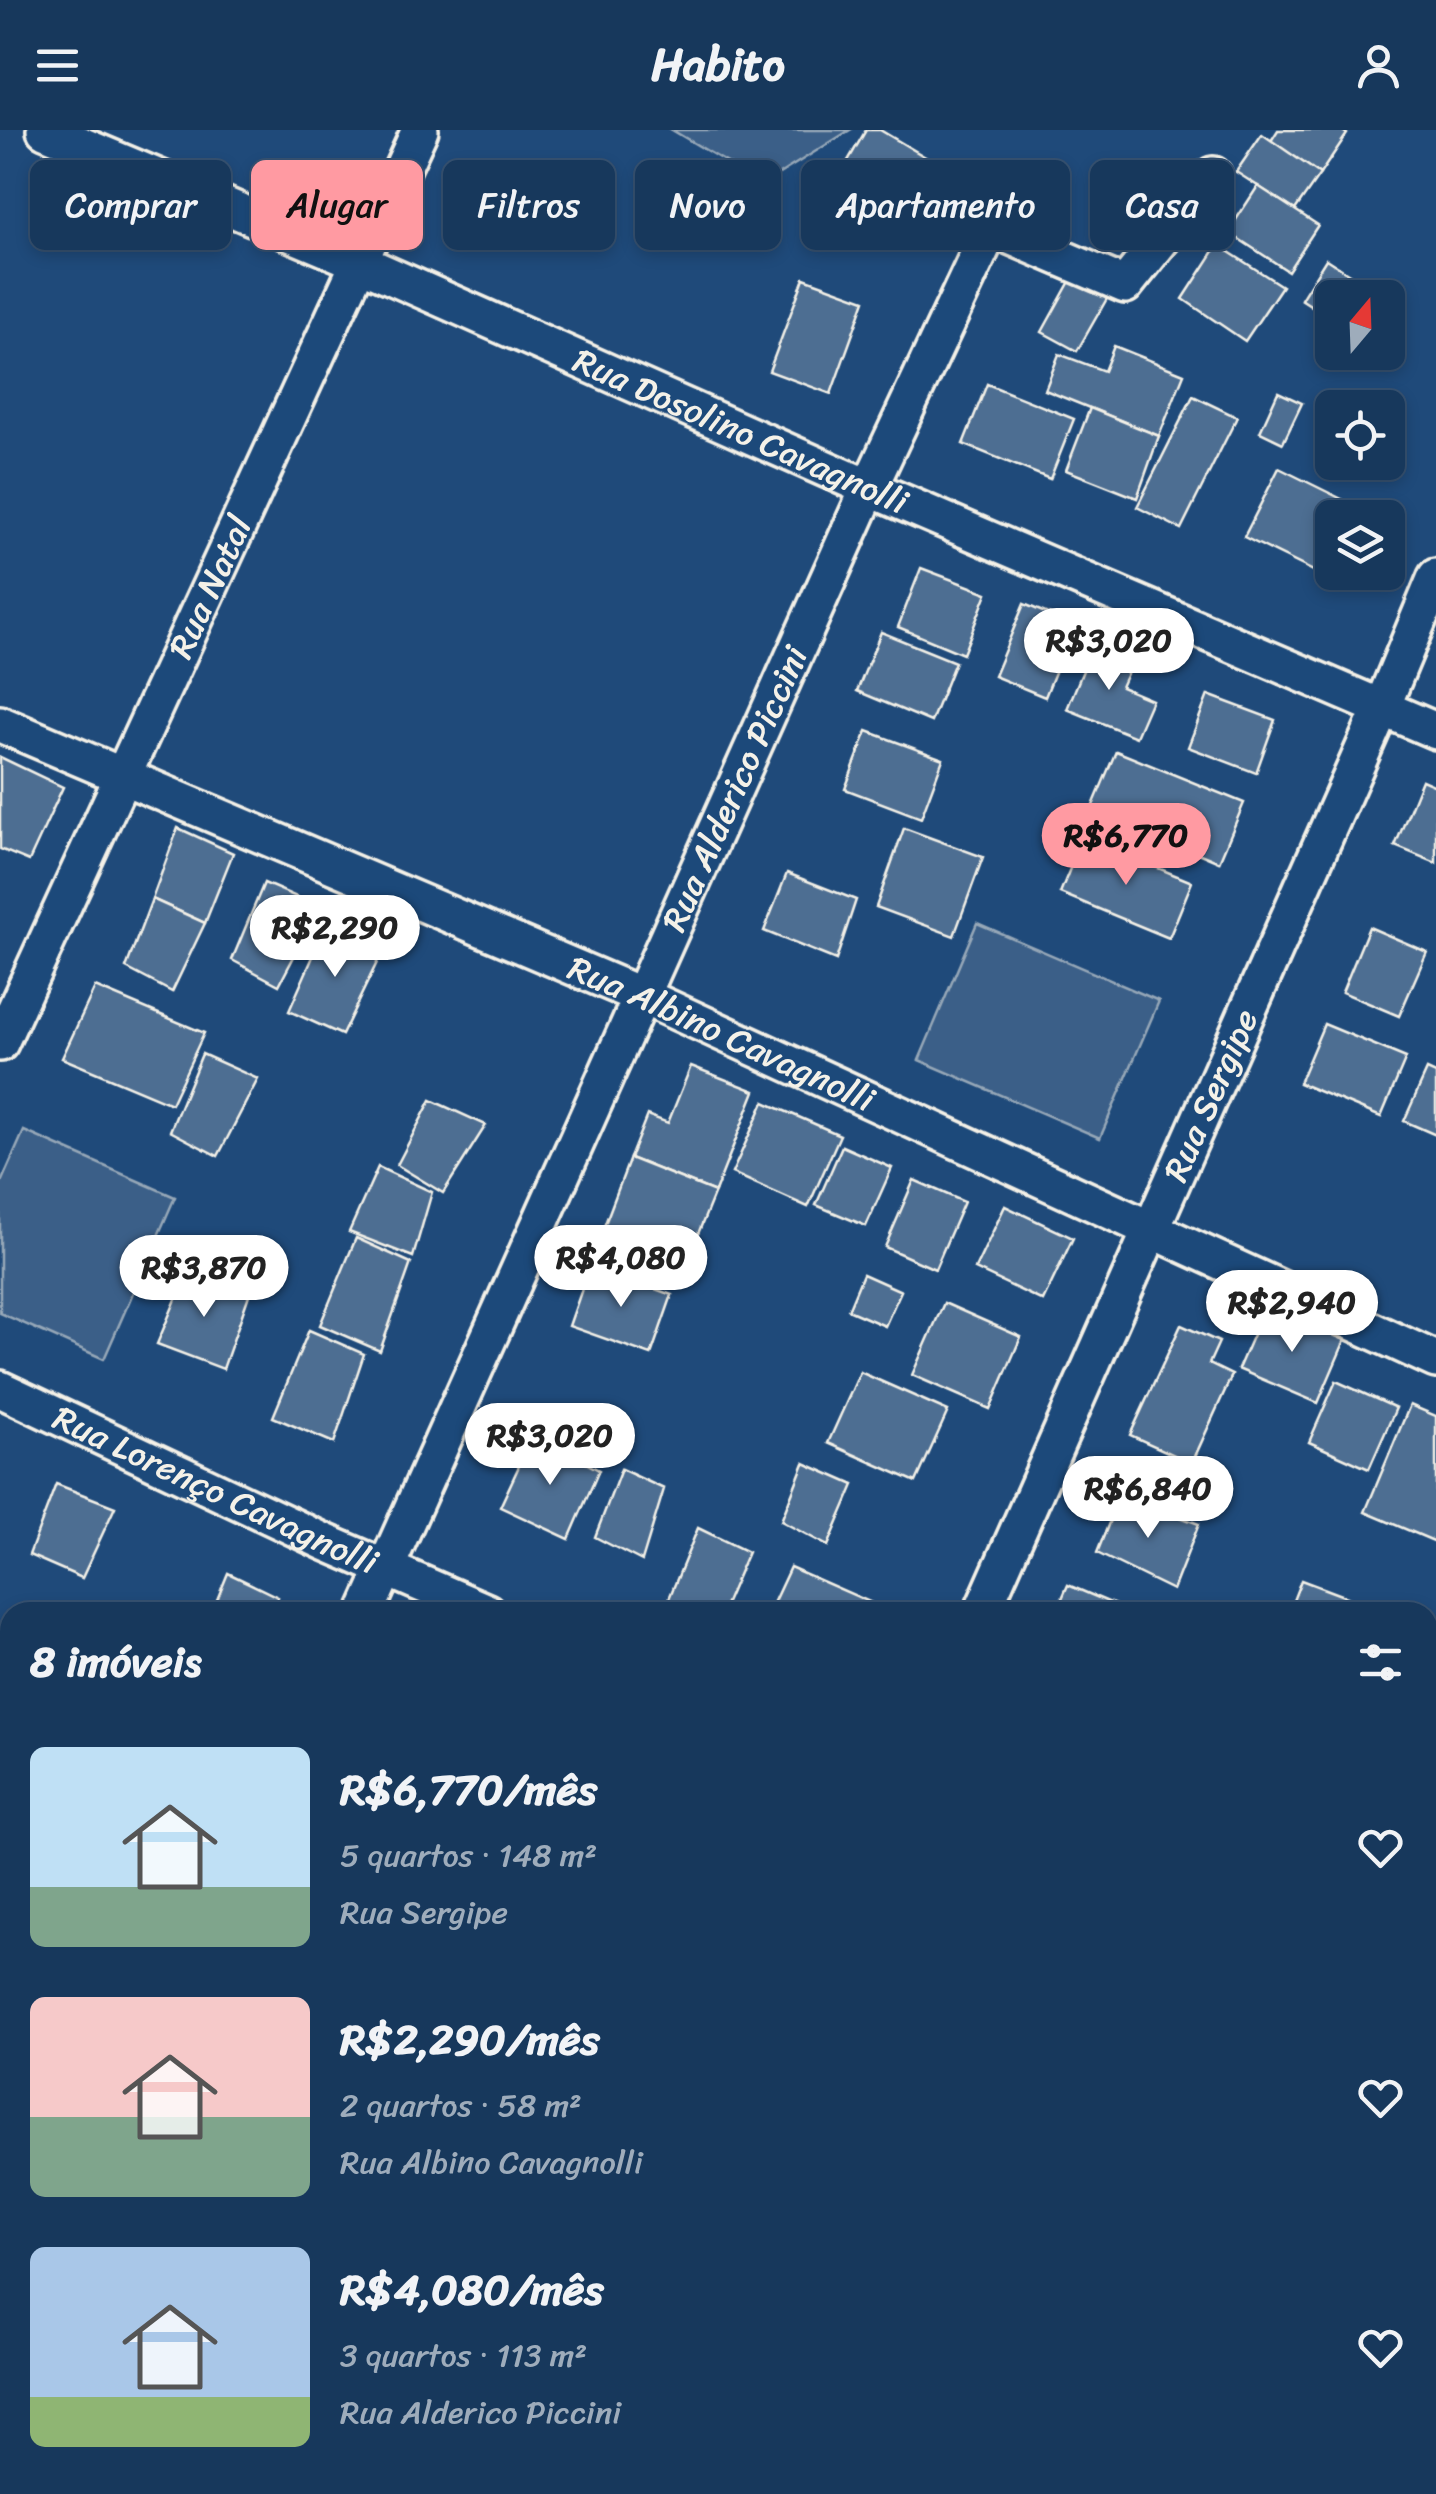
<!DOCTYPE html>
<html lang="pt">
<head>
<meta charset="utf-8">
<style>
  :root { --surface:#17385c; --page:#203f62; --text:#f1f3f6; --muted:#9eacbb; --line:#365272; --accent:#ff9aa2 }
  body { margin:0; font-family:Sriracha,sans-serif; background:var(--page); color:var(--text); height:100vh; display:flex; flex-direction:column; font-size:38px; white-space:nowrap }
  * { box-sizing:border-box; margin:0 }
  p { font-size:32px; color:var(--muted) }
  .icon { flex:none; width:55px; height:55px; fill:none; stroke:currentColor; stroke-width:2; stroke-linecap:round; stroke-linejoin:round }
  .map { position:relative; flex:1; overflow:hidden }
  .side { position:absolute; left:0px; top:1472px; width:1438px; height:892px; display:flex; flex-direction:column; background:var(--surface); border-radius:30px 30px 0 0; box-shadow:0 5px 15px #0003,0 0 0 2px var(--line) }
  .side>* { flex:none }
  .top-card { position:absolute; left:30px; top:30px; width:1378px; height:90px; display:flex; gap:20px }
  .needle { width:65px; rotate:19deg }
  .buttons { position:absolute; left:1315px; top:150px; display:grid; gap:20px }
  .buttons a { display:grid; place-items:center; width:90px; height:90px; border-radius:15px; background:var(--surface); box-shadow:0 5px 15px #0003,0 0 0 2px var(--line); font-size:50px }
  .price { position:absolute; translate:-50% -85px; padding:0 22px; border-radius:35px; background:#fff; color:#222; font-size:32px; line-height:65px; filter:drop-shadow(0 2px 5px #0008) }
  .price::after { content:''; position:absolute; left:50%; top:60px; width:30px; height:22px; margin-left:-15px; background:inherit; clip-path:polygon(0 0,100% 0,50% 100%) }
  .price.on { background:var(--accent); color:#111 }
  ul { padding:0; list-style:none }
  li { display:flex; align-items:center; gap:30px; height:250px; padding:0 30px }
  li span { display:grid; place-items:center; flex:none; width:280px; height:200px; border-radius:15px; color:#555 }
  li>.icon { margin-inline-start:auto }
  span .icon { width:120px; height:120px; fill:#fffc; stroke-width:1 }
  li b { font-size:42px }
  h2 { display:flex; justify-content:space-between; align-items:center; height:120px; padding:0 30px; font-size:42px }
  .pill { padding:0 35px; border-radius:15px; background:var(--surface); box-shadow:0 5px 15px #0003,0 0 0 2px var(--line); font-size:35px; line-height:90px }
  .pill.on { background:var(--accent); color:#111 }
  header { display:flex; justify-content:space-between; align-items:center; height:130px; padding:0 30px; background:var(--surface); font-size:45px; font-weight:700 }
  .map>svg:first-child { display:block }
  .green { fill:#3a5f88; stroke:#97a8b8; stroke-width:2.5 }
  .building { fill:#4d6e92; stroke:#f4f1e8; stroke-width:2.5 }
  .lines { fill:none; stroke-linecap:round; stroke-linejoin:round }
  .minor-casing { stroke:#f4f1e8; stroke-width:42 }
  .minor { stroke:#1f4a7a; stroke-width:35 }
  .labels { text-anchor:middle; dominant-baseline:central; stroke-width:9; stroke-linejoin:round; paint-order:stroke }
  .street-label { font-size:35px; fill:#f4f1e8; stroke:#1f4a7a }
</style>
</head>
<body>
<header><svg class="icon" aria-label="menu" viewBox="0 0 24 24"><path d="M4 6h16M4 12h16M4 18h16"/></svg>Habito<svg class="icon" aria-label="person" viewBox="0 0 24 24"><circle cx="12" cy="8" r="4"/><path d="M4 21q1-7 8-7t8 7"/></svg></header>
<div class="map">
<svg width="1436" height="2364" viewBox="0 0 1436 2364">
  <rect width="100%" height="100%" fill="#1f4a7a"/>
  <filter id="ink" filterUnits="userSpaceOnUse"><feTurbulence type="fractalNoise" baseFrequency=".01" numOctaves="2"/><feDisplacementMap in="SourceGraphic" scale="20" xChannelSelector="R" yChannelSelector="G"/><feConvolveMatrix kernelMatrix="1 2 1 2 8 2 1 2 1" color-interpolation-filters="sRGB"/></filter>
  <g filter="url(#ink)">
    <g class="green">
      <polygon points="672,0 850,0 763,54"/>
      <polygon points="977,793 1159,871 1100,1008 919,930"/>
      <polygon points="24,1001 175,1067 104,1229 0,1183 0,1055"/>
    </g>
    <g class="building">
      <polygon points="866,0 880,0 932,31 884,112 822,75"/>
      <polygon points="1278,0 1341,0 1347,4 1320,44 1271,11"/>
      <polygon points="1262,4 1320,44 1295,80 1236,42"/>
      <polygon points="1258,56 1318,95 1288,141 1228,102"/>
      <polygon points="1218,115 1282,156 1245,211 1183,169"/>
      <polygon points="1326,129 1382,165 1380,168 1332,168 1332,189 1301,169"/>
      <polygon points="1073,146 1109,165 1077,221 1042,202"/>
      <polygon points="804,148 865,170 831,264 769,241"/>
      <polygon points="1114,216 1184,244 1159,306 1045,260 1059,224 1104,241"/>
      <polygon points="987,254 1074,289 1050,349 963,314"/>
      <polygon points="1278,262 1302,273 1283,313 1260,302"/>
      <polygon points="1193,266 1237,287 1181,399 1137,377"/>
      <polygon points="1090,278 1159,306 1137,368 1066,340"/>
      <polygon points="1279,338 1368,382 1365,388 1332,388 1332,442 1338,442 1334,451 1244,407"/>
      <polygon points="921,438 987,463 963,524 898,497"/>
      <polygon points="1024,474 1074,495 1045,567 994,546"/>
      <polygon points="881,502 955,532 931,592 857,561"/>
      <polygon points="1094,514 1133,530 1121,557 1152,570 1136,607 1067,579"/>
      <polygon points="1208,565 1275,590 1256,643 1188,617"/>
      <polygon points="867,601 943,629 921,688 845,659"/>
      <polygon points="1116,621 1244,673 1219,732 1092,678"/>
      <polygon points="0,627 63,657 29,731 0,719"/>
      <polygon points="1422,650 1436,656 1436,733 1395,716"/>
      <polygon points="178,698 233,723 205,793 152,769"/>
      <polygon points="904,698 983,727 954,806 876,777"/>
      <polygon points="1083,707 1192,752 1169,808 1060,763"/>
      <polygon points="787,743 856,770 836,830 764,801"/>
      <polygon points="264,753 320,777 279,855 232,830"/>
      <polygon points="152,769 205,793 172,862 126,838"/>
      <polygon points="327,795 383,820 342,905 289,881"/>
      <polygon points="1369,797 1427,822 1399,886 1342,862"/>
      <polygon points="95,857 204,903 171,974 62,928"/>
      <polygon points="1324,894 1406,928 1381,987 1299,953"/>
      <polygon points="202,924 258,949 218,1026 170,1001"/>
      <polygon points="691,936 755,961 715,1062 630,1028 647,985 668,993"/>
      <polygon points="1427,940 1436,944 1436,1005 1404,991"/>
      <polygon points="431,970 486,995 443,1063 397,1035"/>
      <polygon points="764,972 840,1005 808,1077 732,1043"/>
      <polygon points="842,1016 892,1038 866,1096 816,1075"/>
      <polygon points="630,1028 715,1062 687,1131 603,1099"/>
      <polygon points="378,1037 432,1062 413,1127 349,1102"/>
      <polygon points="914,1050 964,1072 935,1139 885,1117"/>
      <polygon points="1005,1076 1073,1108 1043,1171 975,1139"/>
      <polygon points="356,1108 411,1133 380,1221 320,1195"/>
      <polygon points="590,1136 672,1165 651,1225 569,1196"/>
      <polygon points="188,1141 249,1165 223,1239 157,1214"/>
      <polygon points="863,1144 901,1161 885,1196 848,1180"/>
      <polygon points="944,1173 1021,1207 990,1279 912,1245"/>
      <polygon points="1265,1177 1345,1210 1318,1273 1238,1239"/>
      <polygon points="1181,1195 1219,1212 1209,1234 1232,1245 1192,1333 1130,1305"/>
      <polygon points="309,1200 364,1224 334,1313 273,1287"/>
      <polygon points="860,1242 948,1281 916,1352 828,1313"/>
      <polygon points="1336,1251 1396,1278 1369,1339 1309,1312"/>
      <polygon points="1410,1275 1436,1286 1436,1412 1365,1382"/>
      <polygon points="533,1306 599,1340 569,1409 500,1377"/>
      <polygon points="804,1333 854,1355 828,1416 781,1391"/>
      <polygon points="621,1339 664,1359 642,1431 595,1407"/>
      <polygon points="56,1354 115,1377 82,1448 29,1425"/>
      <polygon points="1120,1365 1199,1394 1173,1460 1097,1423"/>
      <polygon points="698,1398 748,1422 722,1482 697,1482 668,1471"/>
      <polygon points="790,1437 879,1476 876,1482 769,1482"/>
      <polygon points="228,1443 278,1467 271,1482 212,1482"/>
      <polygon points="1301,1450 1386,1482 1289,1481"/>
      <polygon points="1068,1455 1127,1480 1126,1482 1056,1482"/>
      <polygon points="10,1770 10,1827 0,1822 0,1799"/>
      <polygon points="1436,2009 1436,2061 1428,2058 1428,2030"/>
      <polygon points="1428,2199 1436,2203 1436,2226 1428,2246"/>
      <polygon points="384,2355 423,2355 418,2364 380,2364"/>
      <polygon points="749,2355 818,2355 815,2364 745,2364"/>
      <polygon points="840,2355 892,2355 910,2364 836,2364"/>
      <polygon points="1276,2355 1378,2355 1374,2364 1272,2364"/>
    </g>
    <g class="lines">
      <defs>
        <g id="minor">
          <path id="s1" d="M 45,0 L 359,132 L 869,358 L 1436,601"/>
          <path id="s2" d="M 0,594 L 642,866 L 1436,1230"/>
          <path id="s3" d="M 0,913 L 420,0"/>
          <path id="s4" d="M 0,1259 L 325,1412 L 487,1482"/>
          <path id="s5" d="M 366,1482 L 869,358 L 991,98 L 1125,155 L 1213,45"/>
          <path id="s6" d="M 982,1482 L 1382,577 L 1436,447"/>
          <polyline points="1428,1838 1436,1818"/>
          <polyline points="0,1911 10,1916"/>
          <polyline points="986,2355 1006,2364"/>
          <polyline points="590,2364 594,2355"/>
          <polyline points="1201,2364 1205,2355"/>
        </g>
      </defs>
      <use href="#minor" class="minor-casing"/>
      <use href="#minor" class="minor"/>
    </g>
  </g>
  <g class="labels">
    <g class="street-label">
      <text stroke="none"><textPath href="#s1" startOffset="758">Rua Dosolino Cavagnolli</textPath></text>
      <text stroke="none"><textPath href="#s3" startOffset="502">Rua Natal</textPath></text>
      <text stroke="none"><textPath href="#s5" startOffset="902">Rua Alderico Piccini</textPath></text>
      <text stroke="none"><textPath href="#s2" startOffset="785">Rua Albino Cavagnolli</textPath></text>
      <text stroke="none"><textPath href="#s6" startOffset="565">Rua Sergipe</textPath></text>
      <text stroke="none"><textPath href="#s4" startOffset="238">Rua Lorenço Cavagnolli</textPath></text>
    </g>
  </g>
</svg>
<div class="buttons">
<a><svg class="needle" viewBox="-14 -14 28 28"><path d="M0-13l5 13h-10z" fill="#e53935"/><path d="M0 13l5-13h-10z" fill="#9eacbb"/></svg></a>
<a><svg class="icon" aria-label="locate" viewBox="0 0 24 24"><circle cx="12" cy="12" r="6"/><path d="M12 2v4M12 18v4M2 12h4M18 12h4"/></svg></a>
<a><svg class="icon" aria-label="layers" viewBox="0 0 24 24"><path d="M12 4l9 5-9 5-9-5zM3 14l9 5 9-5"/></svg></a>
</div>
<b class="price" style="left:1109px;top:563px">R$3,020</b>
<b class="price on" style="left:1126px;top:758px">R$6,770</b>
<b class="price" style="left:335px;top:850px">R$2,290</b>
<b class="price" style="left:621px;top:1180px">R$4,080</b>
<b class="price" style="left:204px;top:1190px">R$3,870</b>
<b class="price" style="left:1292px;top:1225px">R$2,940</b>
<b class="price" style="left:550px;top:1358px">R$3,020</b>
<b class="price" style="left:1148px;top:1411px">R$6,840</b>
<div class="top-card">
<a class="pill">Comprar</a>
<a class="pill on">Alugar</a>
<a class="pill">Filtros</a>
<a class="pill">Novo</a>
<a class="pill">Apartamento</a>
<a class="pill">Casa</a>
</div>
<section class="side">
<h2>8 imóveis<svg class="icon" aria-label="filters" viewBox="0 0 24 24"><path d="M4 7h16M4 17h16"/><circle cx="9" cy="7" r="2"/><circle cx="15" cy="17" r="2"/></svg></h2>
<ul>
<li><span style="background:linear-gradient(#bfe0f5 70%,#7fa58c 0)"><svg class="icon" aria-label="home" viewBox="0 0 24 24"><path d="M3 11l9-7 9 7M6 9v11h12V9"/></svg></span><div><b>R$6,770/mês</b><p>5 quartos · 148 m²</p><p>Rua Sergipe</p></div><svg class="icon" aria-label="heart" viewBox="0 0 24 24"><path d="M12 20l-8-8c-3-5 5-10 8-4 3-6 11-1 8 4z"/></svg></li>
<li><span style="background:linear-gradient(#f6c9c9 60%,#7fa58c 0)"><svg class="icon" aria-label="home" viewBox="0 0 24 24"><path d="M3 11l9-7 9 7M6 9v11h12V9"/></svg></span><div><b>R$2,290/mês</b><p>2 quartos · 58 m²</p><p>Rua Albino Cavagnolli</p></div><svg class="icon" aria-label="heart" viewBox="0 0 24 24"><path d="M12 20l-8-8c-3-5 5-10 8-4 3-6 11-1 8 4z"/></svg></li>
<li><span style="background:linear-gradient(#a9c7e8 75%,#8fb573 0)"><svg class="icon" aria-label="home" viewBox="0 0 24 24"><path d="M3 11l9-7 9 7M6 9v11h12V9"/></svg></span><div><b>R$4,080/mês</b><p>3 quartos · 113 m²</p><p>Rua Alderico Piccini</p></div><svg class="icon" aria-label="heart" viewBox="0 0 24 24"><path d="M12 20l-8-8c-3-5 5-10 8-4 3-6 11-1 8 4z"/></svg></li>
</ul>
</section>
</div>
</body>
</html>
